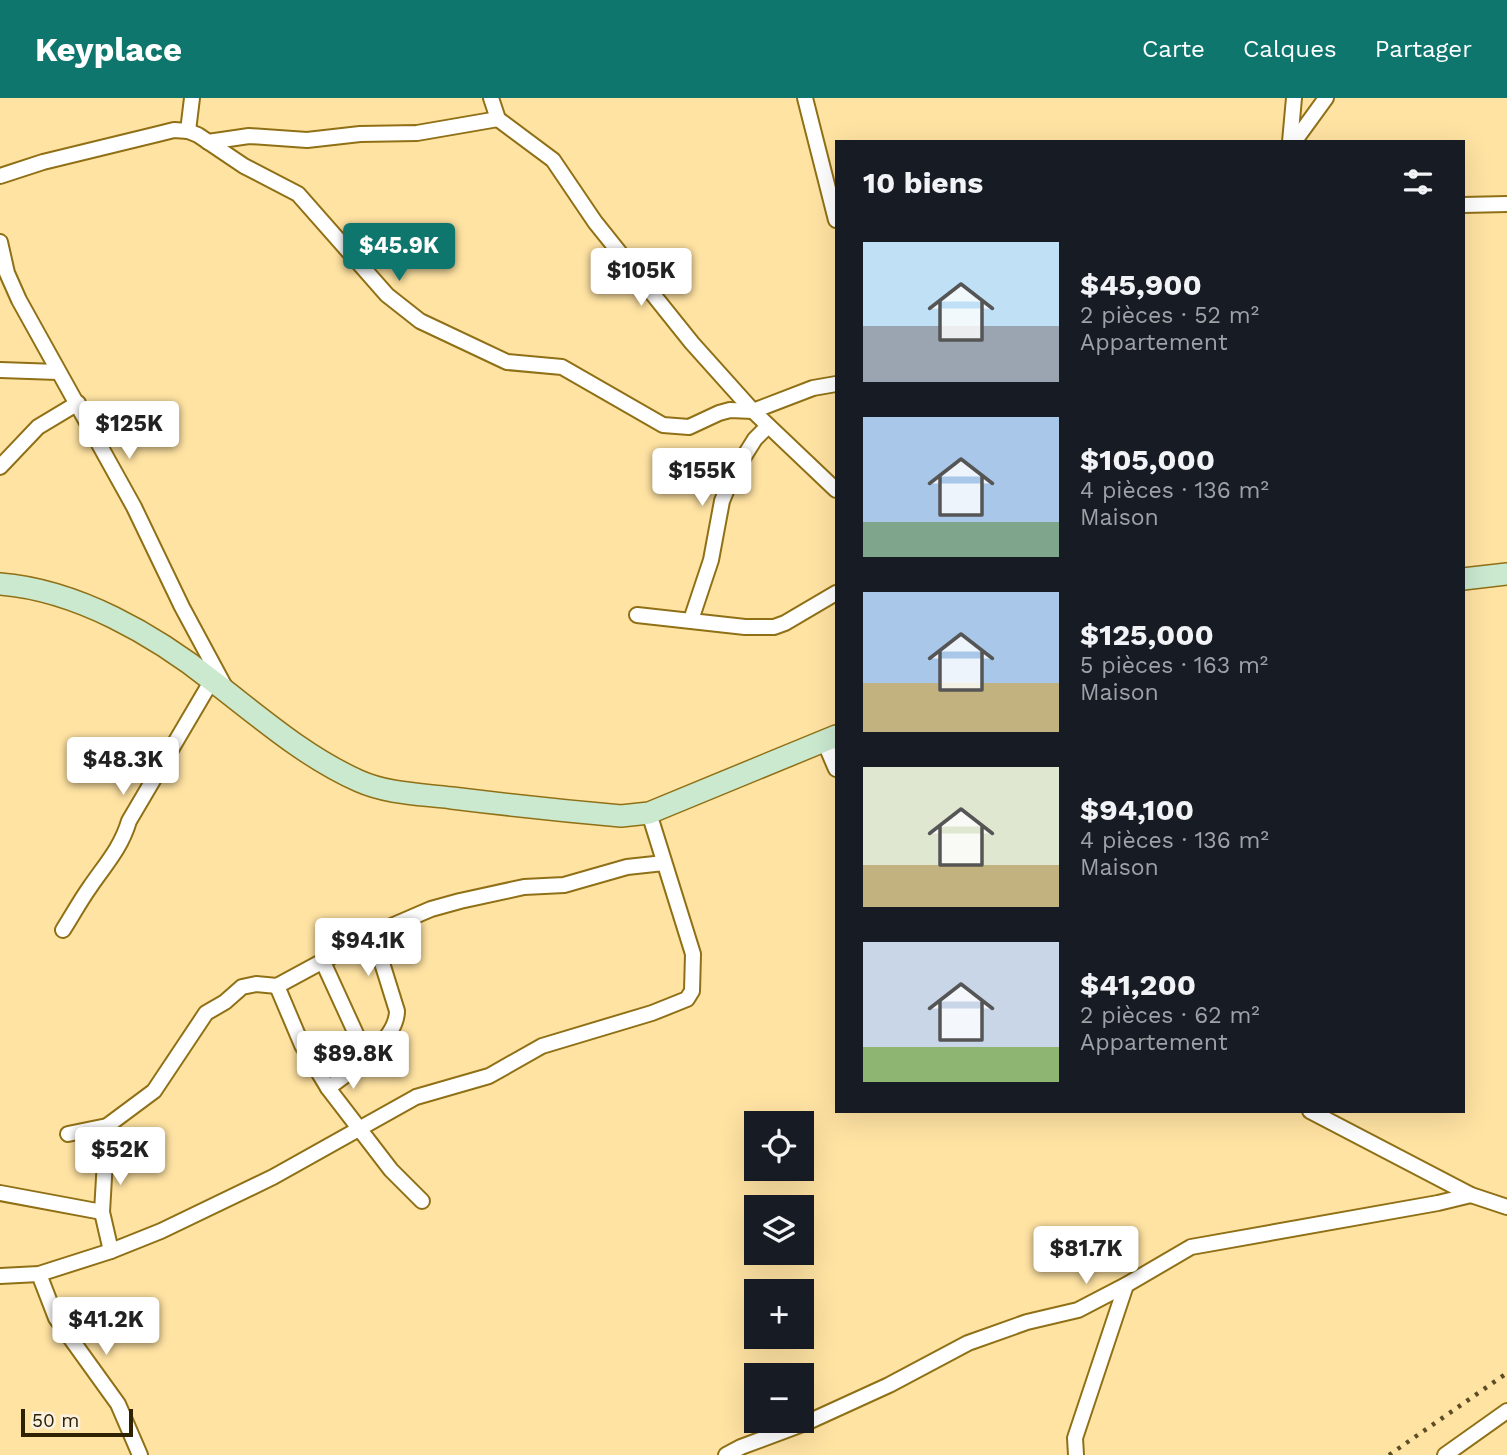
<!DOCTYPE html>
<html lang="fr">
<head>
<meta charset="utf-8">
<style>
  :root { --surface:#171b24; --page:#242831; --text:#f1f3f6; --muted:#9ea1a6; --accent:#0f766e }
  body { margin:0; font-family:"Work Sans",sans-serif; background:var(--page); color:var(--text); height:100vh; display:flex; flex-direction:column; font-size:26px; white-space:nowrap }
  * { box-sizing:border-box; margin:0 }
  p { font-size:23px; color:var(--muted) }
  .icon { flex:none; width:38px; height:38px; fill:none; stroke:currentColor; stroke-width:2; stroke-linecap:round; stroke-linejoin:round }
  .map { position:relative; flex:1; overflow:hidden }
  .side { position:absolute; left:835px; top:42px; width:630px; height:973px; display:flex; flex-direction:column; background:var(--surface); border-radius:0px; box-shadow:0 7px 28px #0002 }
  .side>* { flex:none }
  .buttons { position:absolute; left:744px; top:1013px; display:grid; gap:14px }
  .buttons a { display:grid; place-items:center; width:70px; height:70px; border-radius:0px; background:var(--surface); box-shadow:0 7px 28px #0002; font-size:35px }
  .scale { position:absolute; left:21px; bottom:18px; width:112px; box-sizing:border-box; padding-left:7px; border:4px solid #2f2200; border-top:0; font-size:19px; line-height:24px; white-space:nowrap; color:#2f2200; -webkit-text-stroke:5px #f9f2e3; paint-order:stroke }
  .price { position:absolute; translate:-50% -60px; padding:0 16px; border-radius:7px; background:#fff; color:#222; font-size:23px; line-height:46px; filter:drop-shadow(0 2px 4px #0008) }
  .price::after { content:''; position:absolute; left:50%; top:42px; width:21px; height:16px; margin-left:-10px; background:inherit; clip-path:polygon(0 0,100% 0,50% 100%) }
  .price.current { background:var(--accent); color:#fff }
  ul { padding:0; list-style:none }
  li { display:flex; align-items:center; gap:21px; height:175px; padding:0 28px }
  li span { display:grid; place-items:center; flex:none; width:196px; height:140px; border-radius:0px; color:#555 }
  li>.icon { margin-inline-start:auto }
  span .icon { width:84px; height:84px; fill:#fffc; stroke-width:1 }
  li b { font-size:30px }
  h2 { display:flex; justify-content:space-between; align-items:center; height:84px; padding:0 28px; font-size:30px }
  header { display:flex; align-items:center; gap:42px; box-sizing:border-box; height:98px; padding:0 35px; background:var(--accent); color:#fff }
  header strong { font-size:33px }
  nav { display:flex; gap:38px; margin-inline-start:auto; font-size:24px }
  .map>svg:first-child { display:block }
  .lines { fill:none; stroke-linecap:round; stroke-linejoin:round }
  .street-casing { stroke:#907016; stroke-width:18 }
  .secondary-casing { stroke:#907016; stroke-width:24 }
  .street { stroke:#fff; stroke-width:14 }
  .secondary { stroke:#cae9cf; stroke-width:21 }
  .rail { stroke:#5d4d24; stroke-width:4.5; stroke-dasharray:3.5 7; stroke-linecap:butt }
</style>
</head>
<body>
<header>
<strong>Keyplace</strong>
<nav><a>Carte</a><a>Calques</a><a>Partager</a></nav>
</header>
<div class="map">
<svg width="1507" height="1357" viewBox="0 0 1507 1357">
  <rect width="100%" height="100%" fill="#ffe3a3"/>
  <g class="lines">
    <defs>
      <g id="street">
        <polyline points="491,0 498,21 553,62 595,124 692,245 753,313 836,392"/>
        <polyline points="805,0 836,122"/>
        <polyline points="188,33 192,0"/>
        <polyline points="208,44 249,38 307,42 360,36 417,35 498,21"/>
        <polyline points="1290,44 1294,0"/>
        <polyline points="1294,44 1326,0"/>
        <polyline points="0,78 43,64 158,36 174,32 188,33 198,37 244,68 298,96 387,197 420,223 507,264 562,269 663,327 689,329 719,315 730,312 753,313 813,290 836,286"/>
        <polyline points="1463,107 1507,106"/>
        <polyline points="0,144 7,175 19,202 134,409 182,509 224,587"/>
        <polyline points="0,272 58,274"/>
        <polyline points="0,369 38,329 78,305"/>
        <polyline points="637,517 745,529 774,529 785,525 836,495"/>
        <polyline points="691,522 711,462 722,403 733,376 755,341 768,328"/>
        <polyline points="824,643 836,671"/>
        <path d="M 63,832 C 72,818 80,803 90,789 C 105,767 121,750 129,723 L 212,582"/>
        <polyline points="323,864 367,960"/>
        <polyline points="277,888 302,947 328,990 391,1072 422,1103"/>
        <path d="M 328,990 C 350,974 397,942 397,913 L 373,836"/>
        <polyline points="1310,1013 1471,1097 1507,1109"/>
        <polyline points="107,1028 102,1114 111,1153"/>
        <polyline points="68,1036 107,1028 154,993 206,915 225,904 242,889 256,886 277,888 373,836 431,811 460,803 524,789 564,787 627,769 664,765"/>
        <polyline points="0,1095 102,1114"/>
        <polyline points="39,1176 56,1220 118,1306 140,1357"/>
        <polyline points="0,1178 39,1176 111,1153 161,1133 273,1079 416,999 489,978 542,948 652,915 687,901 692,893 693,856 649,715"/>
        <polyline points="726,1357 741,1349 808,1324 889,1287 968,1245 1027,1224 1078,1212 1126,1187 1191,1149 1438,1105 1471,1097"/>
        <polyline points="1076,1357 1075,1340 1126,1187"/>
        <polyline points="1445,1357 1507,1313"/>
      </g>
      <g id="secondary">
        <polyline points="1463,481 1507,476"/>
        <path d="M 0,486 C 77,492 155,537 214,584 C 261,620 305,659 359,683 C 388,696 421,696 452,700 C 509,707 565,713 621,718 L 649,715 L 836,638"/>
      </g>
    </defs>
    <use href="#street" class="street-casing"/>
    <use href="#secondary" class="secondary-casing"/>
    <use href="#street" class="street"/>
    <use href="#secondary" class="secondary"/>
    <polyline class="rail" points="1389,1357 1507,1275"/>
  </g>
</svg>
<div class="buttons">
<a><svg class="icon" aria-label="locate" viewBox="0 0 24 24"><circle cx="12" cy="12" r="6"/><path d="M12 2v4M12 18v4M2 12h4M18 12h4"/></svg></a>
<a><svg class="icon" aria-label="layers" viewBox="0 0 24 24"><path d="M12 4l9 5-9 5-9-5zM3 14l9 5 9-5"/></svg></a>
<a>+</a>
<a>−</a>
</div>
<div class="scale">50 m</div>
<b class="price current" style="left:399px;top:185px">$45.9K</b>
<b class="price" style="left:641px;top:210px">$105K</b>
<b class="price" style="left:129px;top:363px">$125K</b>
<b class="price" style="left:702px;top:410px">$155K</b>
<b class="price" style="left:123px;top:699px">$48.3K</b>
<b class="price" style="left:368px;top:880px">$94.1K</b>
<b class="price" style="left:353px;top:993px">$89.8K</b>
<b class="price" style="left:120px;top:1089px">$52K</b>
<b class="price" style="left:1086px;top:1188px">$81.7K</b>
<b class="price" style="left:106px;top:1259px">$41.2K</b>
<section class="side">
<h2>10 biens<svg class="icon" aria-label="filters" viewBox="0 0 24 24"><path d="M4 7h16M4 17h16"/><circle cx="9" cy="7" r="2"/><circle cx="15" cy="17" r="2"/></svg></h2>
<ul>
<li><span style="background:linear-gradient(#bfe0f5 60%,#9aa5b1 0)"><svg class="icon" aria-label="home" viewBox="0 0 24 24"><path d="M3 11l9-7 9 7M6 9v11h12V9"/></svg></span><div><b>$45,900</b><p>2 pièces · 52 m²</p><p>Appartement</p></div></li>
<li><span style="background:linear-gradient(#a9c7e8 75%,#7fa58c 0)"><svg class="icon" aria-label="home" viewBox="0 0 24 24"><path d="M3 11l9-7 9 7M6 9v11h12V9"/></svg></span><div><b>$105,000</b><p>4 pièces · 136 m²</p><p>Maison</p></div></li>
<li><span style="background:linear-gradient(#a9c7e8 65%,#c2b280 0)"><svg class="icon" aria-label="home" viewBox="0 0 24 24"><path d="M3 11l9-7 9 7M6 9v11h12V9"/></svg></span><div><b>$125,000</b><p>5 pièces · 163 m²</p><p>Maison</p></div></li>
<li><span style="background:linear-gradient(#dfe7d0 70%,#c2b280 0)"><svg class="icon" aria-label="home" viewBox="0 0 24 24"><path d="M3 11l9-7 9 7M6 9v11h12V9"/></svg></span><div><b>$94,100</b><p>4 pièces · 136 m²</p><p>Maison</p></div></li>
<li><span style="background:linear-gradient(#c9d6e8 75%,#8fb573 0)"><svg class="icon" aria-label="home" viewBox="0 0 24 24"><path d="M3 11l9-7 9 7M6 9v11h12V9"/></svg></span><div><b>$41,200</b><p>2 pièces · 62 m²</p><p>Appartement</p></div></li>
</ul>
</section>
</div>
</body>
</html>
